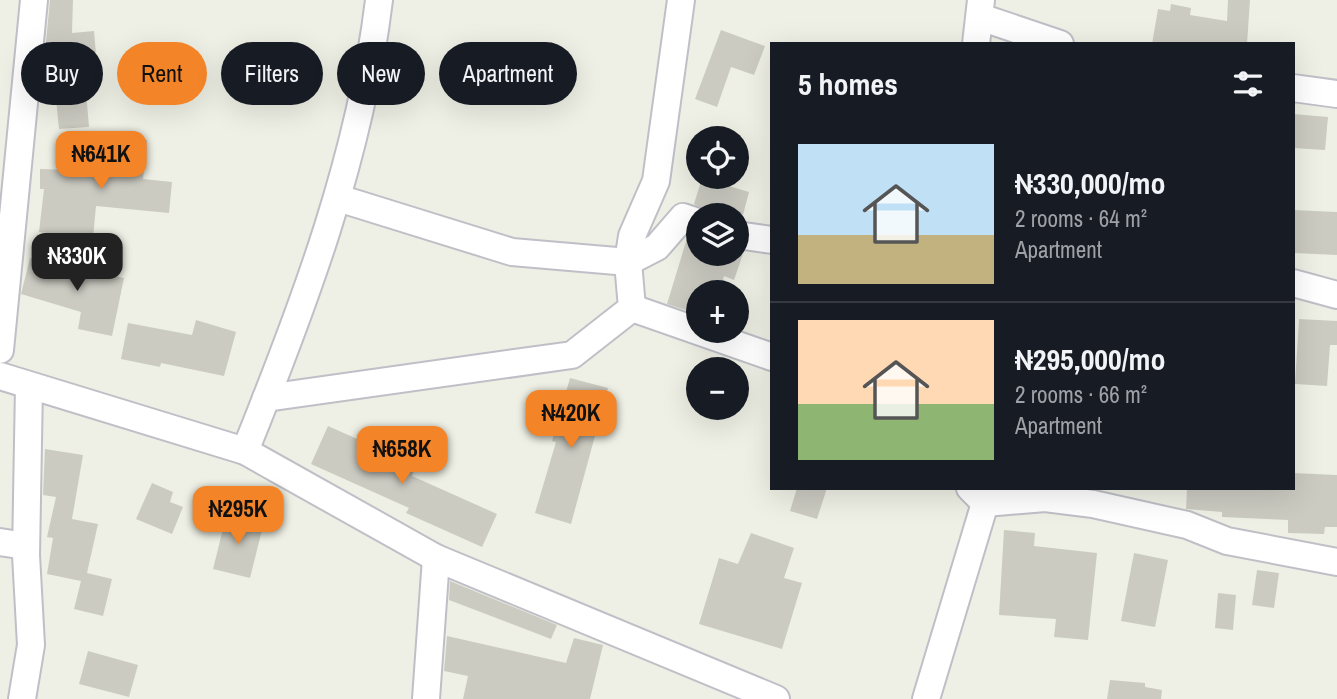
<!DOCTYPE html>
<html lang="en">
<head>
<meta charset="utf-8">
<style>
  :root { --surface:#171b24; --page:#242831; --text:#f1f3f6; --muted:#9ea1a6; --line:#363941; --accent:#f38428 }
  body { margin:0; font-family:"Archivo Narrow",sans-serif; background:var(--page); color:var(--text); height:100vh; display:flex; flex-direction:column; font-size:26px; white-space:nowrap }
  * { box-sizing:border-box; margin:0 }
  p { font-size:23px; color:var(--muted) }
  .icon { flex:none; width:38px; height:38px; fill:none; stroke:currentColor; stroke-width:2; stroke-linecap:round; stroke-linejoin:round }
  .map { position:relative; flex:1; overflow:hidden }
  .side { position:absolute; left:770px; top:42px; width:525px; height:448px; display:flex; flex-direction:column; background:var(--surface); border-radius:0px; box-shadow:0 7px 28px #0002 }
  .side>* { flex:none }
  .top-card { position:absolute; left:21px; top:42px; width:644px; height:63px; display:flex; gap:14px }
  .tools { position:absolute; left:686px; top:126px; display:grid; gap:14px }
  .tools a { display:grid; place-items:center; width:63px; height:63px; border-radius:50%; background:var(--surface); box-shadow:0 7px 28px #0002; font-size:35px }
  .price { position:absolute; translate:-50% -60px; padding:0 16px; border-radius:14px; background:var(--accent); color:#111; font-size:23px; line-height:46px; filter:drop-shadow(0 2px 4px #0008) }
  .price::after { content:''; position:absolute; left:50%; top:42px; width:21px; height:16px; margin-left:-10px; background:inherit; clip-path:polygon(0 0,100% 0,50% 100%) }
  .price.on { background:#222; color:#fff }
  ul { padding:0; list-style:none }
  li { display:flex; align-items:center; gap:21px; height:175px; padding:0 28px }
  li+li { border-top:2px solid var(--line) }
  li span { display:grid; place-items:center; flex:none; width:196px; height:140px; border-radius:0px; color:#555 }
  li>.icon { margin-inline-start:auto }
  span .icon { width:84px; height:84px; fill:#fffc; stroke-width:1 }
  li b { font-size:30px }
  h2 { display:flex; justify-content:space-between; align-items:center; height:84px; padding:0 28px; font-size:30px }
  .chip { padding:0 24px; border-radius:32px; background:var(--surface); box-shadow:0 7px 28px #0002; font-size:24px; line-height:63px }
  .chip.on { background:var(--accent); color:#111 }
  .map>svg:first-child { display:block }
  .building { fill:#cbcbc2 }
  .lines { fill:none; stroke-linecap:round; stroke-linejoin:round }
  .minor-casing { stroke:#bfbfc7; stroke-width:30 }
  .minor { stroke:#fff; stroke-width:26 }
</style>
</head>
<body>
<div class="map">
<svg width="1337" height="699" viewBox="0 0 1337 699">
  <rect width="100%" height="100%" fill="#eef0e5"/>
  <g class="building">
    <polygon points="50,0 73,0 72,33 94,31 97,66 84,67 89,127 59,129 53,69 46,70 45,52"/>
    <polygon points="1228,0 1250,0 1247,44 1152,44 1158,9 1170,11 1171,4 1191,8 1190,15 1227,21"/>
    <polygon points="721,30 765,46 754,75 731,67 717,107 695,99"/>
    <polygon points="1293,114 1328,117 1325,150 1293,148"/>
    <polygon points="112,137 147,140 143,179 172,182 169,213 96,206 93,238 39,232 44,189 40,189 40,169 109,171"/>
    <polygon points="702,178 749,192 743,215 712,215 694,204"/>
    <polygon points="1293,210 1337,212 1337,255 1293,253"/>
    <polygon points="688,235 698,237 698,254 743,254 734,280 724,276 720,292 698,292 698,314 667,304"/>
    <polygon points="30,258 124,278 112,336 78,329 81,312 21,294"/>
    <polygon points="1299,319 1337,321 1337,345 1330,345 1327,386 1295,384"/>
    <polygon points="196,320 236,332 224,376 161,363 160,367 121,359 128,323 192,335"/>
    <polygon points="570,378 608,388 571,524 535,513 556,442 552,441"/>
    <polygon points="328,426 416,465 412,476 497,514 482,547 406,513 409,508 311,464"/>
    <polygon points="45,449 83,455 72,519 98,524 87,573 112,579 103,616 74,609 81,581 47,574 53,538 47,537 56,497 43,495"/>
    <polygon points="1293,473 1337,475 1337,527 1325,527 1324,534 1288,533 1288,520 1222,517 1222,512 1186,509 1187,488 1293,488"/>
    <polygon points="152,483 173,492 170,502 183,507 172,534 136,519"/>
    <polygon points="797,488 827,488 817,519 790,511"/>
    <polygon points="227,513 264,522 250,578 213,569"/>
    <polygon points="1004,530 1035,533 1034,546 1097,553 1088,640 1054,637 1056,619 999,615"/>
    <polygon points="751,533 794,548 784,578 802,583 782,649 699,624 719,558 738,564"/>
    <polygon points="1134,553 1168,560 1155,627 1121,621"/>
    <polygon points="1257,570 1279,573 1274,608 1252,605"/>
    <polygon points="450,581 557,625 551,639 449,600"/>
    <polygon points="1218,593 1236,595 1233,630 1215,628"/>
    <polygon points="447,636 566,663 574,638 603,645 590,699 463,699 468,676 444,671"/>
    <polygon points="88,651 138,665 129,697 79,684"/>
    <polygon points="1110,680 1145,683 1145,687 1162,690 1161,699 1107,699"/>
  </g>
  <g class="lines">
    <defs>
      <g id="minor">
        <polyline points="980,17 1060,44"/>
        <polyline points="976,44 981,0"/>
        <polyline points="1293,88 1337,94"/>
        <polyline points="338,198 512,252 628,262 657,247 683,217 698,222"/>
        <polyline points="737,235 772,240"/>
        <polyline points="1293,283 1337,295"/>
        <polyline points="632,308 772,357"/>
        <polyline points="0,350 34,0"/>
        <polyline points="0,376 245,451 436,558 776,699"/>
        <polyline points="266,398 572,355 632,308 628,262 632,236 656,181 681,0"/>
        <path d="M 245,451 C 304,305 360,157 379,0"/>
        <polyline points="970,488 985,503 1045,498 1093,504 1187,525 1227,541 1337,562"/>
        <polyline points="0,542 26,546"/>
        <polyline points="22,699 31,645 26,555 29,386"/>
        <polyline points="426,699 436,558"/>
        <polyline points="926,699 985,503"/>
      </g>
    </defs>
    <use href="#minor" class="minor-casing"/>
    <use href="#minor" class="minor"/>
  </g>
</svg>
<div class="tools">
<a><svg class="icon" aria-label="locate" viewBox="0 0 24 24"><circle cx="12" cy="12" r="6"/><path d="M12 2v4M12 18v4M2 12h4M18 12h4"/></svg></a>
<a><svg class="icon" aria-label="layers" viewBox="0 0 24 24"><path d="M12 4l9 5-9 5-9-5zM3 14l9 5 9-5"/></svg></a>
<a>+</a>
<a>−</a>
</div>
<b class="price" style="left:101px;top:191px">₦641K</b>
<b class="price on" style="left:77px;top:293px">₦330K</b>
<b class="price" style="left:571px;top:450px">₦420K</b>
<b class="price" style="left:402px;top:486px">₦658K</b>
<b class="price" style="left:238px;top:546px">₦295K</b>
<div class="top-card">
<a class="chip">Buy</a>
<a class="chip on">Rent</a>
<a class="chip">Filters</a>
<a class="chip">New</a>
<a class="chip">Apartment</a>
</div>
<section class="side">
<h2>5 homes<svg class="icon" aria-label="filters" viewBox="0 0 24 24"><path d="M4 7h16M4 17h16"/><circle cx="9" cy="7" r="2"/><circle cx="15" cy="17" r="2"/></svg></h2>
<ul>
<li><span style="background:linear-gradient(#bfe0f5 65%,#c2b280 0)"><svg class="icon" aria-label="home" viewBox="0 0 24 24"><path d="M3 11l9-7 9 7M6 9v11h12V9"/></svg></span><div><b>₦330,000/mo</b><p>2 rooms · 64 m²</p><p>Apartment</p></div></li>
<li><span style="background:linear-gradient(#ffd9b3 60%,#8fb573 0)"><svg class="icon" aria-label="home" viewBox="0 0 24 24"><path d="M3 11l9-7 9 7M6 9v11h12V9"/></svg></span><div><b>₦295,000/mo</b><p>2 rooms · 66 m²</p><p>Apartment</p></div></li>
</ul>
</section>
</div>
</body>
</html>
